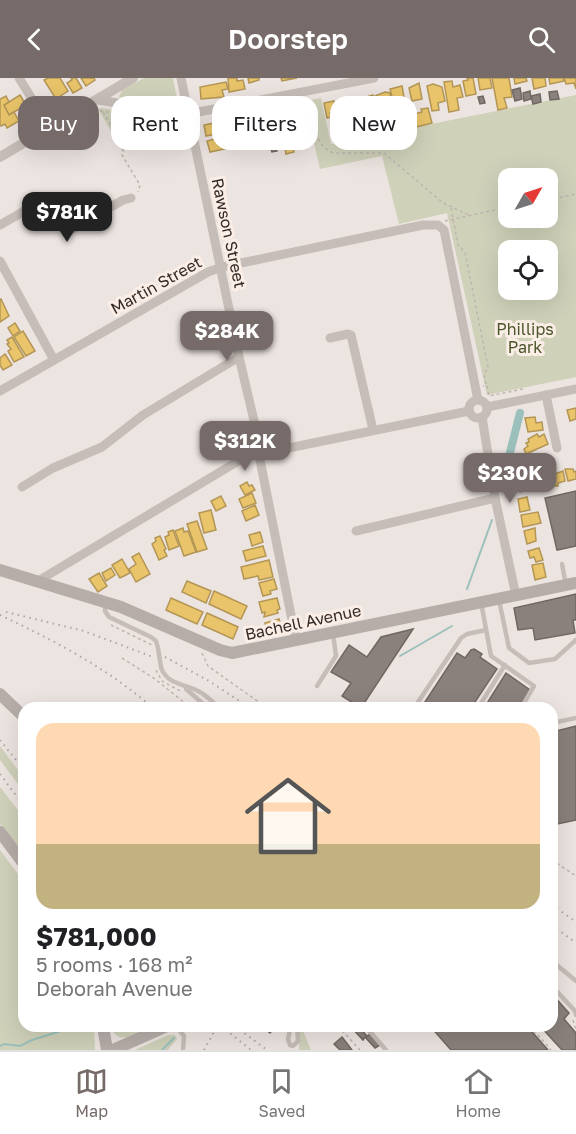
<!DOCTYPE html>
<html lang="en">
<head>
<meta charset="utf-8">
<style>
  :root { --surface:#fff; --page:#f2f2f2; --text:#202124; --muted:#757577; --line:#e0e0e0; --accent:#766b68 }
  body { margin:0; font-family:"Golos Text",sans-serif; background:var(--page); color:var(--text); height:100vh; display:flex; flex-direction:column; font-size:22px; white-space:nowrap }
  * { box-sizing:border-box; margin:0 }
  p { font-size:20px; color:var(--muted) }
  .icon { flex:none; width:33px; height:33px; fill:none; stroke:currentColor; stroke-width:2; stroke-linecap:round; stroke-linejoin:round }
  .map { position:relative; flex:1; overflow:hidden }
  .sheet { position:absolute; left:18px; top:624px; width:540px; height:330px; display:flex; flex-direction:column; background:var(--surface); border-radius:18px; box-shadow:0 6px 24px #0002 }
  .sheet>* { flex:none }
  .guide { position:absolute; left:18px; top:18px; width:540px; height:54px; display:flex; gap:12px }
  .needle { width:39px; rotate:51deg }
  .buttons { position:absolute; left:498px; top:90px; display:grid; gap:12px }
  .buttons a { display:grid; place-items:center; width:60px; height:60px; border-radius:12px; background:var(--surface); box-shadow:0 6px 24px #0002; font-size:30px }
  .price { position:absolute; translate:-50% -51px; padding:0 14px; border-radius:12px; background:var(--accent); color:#fff; font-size:20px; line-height:39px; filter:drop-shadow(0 2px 3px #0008) }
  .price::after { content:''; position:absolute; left:50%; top:36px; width:18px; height:14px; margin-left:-9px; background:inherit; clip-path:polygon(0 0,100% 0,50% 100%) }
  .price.selected { background:#222; color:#fff }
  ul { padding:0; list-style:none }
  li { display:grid; align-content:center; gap:12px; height:318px; padding:0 18px }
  li span { display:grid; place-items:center; height:186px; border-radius:18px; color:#555 }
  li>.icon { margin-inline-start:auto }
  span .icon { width:108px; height:108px; fill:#fffc; stroke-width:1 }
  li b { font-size:26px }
  .chip { padding:0 21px; border-radius:18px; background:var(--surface); box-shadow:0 6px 24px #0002; font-size:21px; line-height:54px }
  .chip.selected { background:var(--accent); color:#fff }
  header { display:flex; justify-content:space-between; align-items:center; height:78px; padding:0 18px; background:var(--accent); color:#fff; font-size:27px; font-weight:600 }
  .dock { display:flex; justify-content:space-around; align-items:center; height:84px; border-top:2px solid var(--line); background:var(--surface); font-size:16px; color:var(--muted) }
  .dock a { display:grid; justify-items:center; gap:3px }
  .dock .selected { color:var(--accent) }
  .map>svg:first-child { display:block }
  .green { fill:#d0d1b9; fill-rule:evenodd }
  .homes { fill:#e9c46a; stroke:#b39656; stroke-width:1.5 }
  .industry { fill:#8a817c; stroke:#716762; stroke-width:1.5 }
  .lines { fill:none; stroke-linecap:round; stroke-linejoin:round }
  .stream { stroke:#9bc0bb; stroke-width:2 }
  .canal { stroke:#9bc0bb; stroke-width:8 }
  .path { stroke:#beb5b1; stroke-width:1.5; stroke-dasharray:3 3; stroke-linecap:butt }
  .service { stroke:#c6bdb8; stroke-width:4.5 }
  .minor { stroke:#c6bdb8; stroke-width:9 }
  .tertiary { stroke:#c6bdb8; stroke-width:10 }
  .secondary { stroke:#b6ada9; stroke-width:12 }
  .rail { stroke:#ada6a3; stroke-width:2; stroke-dasharray:1.5 4.5; stroke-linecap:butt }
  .path-bridge { stroke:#beb5b1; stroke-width:1.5; stroke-dasharray:3 3; stroke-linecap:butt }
  .service-bridge { stroke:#c6bdb8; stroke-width:4.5 }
  .labels { text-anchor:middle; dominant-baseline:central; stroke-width:6; stroke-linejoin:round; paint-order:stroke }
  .street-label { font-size:16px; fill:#362a27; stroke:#faeee6 }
  .park-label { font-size:16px; fill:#4b552a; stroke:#faeee6 }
</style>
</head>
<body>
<header><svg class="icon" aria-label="back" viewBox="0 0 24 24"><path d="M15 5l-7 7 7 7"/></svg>Doorstep<svg class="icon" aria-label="search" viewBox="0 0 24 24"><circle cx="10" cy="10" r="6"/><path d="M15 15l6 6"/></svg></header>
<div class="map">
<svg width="576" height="972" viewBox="0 0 576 972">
  <rect width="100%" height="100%" fill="#ece4e0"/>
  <g class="green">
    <polygon points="144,0 173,0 177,21 176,26 171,29 119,19 122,12"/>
    <path d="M 576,17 L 576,299 L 487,317 L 447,135 L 399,146 L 382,78 L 320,91 L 304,23 L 321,20 L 331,66 ZM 508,100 L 548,100 L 548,140 L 508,140 ZM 508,172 L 548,172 L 548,212 L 508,212 Z"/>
    <polygon points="101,30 164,39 164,43 128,64 124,75 98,31"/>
    <polygon points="0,668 24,700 24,714 0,682"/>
    <polygon points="0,709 24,740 24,778 0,746"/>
    <polygon points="0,772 24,804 24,948 94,948 95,972 0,972"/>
    <path d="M 111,948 L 149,948 C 135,955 118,970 111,948 Z"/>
    <polygon points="299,948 301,948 311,972 299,972"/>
    <polygon points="168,957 175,957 177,961 168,972 135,972"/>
  </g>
  <g class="homes">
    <polygon points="48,0 60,0 68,13 56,21 44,2"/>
    <polygon points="71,0 76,0 82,10 73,15 67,5 72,2"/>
    <polygon points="81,0 94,0 95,2 86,8"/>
    <polygon points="228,0 237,0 237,3 243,2 245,11 229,14"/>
    <polygon points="248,0 259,0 259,2 249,5"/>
    <polygon points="281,0 297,0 282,3"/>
    <polygon points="467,0 473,0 476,16 466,18 463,3 468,2"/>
    <polygon points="478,0 490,0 492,10 480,12"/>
    <polygon points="492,0 509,0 512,19 504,20 507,30 498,32"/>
    <polygon points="514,0 526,0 527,3 515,6"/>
    <polygon points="532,0 545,0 546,8 534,11"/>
    <polygon points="549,0 563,0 564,3 550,6"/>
    <polygon points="564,0 576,0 576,11 574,5 566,6"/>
    <polygon points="452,3 453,9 460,7 463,19 457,20 459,32 449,34 444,4"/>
    <polygon points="226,4 228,11 222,12 224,19 201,21 200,9"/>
    <polygon points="419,5 422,21 412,23 409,10"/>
    <polygon points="433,6 442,9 445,23 438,25 439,32 432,33 427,8"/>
    <polygon points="402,8 405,25 394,27 390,11"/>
    <polygon points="385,14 390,15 394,36 390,37 390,33 379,36 375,18"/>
    <polygon points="20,17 26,27 9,37 4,27"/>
    <polygon points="373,17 376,36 361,39 360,30 362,30 361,23 366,22 366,19"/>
    <polygon points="6,18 9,24 4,27 9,37 14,34 19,43 7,50 5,46 1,48 0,47 0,21"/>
    <polygon points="355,19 358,35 348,37 345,21"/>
    <polygon points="334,23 336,33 330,35 331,39 327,40 324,25"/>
    <polygon points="428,30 432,45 416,49 414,36 422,34 421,31"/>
    <polygon points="277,35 281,38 286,37 290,58 281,60 281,58 276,59 270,37"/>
    <polygon points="301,36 304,56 294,60 289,38"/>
    <polygon points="266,38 270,56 258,58 255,40"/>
    <polygon points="251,41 253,54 255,53 257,60 240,64 237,47"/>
    <polygon points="223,43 226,54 206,58 204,47"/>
    <polygon points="223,59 224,63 227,63 229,70 210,74 207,63"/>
    <polygon points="293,68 294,74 286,76 285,70"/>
    <polygon points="1,221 9,238 0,244 0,221"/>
    <polygon points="15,245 20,253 13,258 8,250"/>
    <polygon points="23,253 35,273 26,278 14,259"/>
    <polygon points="12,259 24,279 14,284 8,273 11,271 7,266 9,265 7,262"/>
    <polygon points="5,276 12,287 3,292 0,287 0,280"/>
    <polygon points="576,330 576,341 570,343 567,332"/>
    <polygon points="535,339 536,345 542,344 543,352 528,354 525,340"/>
    <polygon points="537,356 539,359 544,356 548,366 526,376 524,371 528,368 526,365 529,364 528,361"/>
    <polygon points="549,385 555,392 545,403 540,395"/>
    <polygon points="565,391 573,391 574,394 576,393 576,401 568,403"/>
    <polygon points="563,393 565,403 558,405 558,408 554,408 552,397"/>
    <polygon points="526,399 529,412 520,414 515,401"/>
    <polygon points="247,404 249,408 252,407 255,412 245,417 240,408"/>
    <polygon points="252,415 256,425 243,430 239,421"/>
    <polygon points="221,418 226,428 216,433 211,423"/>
    <polygon points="527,419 530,432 520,434 518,421"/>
    <polygon points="255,427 259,437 246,443 242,433"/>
    <polygon points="211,432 216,452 204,455 199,435"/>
    <polygon points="538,434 541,445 523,449 521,437"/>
    <polygon points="197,443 207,471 197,474 187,446"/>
    <polygon points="183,450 184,454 188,453 196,474 184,478 175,453"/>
    <polygon points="535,450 536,463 527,466 524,453"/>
    <polygon points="173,452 179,468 169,472 165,459 169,457 168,454"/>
    <polygon points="260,454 263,464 252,468 249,457"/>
    <polygon points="160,458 166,471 164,472 167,478 159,482 152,466 156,463 155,460"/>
    <polygon points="263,468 266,478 246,483 243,473"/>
    <polygon points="539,470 543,482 536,484 534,479 530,480 528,473"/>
    <polygon points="139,475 150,496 136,504 129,491 136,486 132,479"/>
    <polygon points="122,481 130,495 120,500 112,487"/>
    <polygon points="269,482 273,499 259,502 258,498 244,501 241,489"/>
    <polygon points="543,485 546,499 535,502 532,487"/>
    <polygon points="111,490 115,497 106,503 102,495"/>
    <polygon points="99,495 107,508 98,514 89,501"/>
    <polygon points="274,501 277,511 270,513 271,516 263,518 259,505"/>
    <polygon points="187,503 211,513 206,525 182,514"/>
    <polygon points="214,513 247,528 241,541 209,526"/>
    <polygon points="171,520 203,534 197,546 166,532"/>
    <polygon points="277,520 280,531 277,532 278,535 264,539 265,534 262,535 259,524"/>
    <polygon points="207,535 238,549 233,561 202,547"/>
    <polygon points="279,541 283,554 269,558 265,545"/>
    <polygon points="254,550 256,561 247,562 245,551"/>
  </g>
  <g class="industry">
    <polygon points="520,10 522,21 515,23 512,12"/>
    <polygon points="530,13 531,21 524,23 523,15"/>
    <polygon points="557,13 559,21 550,22 549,14"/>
    <polygon points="540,16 541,24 533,26 531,18"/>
    <polygon points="483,18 485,25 480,26 478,19"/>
    <polygon points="410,27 412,35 408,36 406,28"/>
    <polygon points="232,39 236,53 231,54 228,40"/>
    <polygon points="341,39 344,51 338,52 336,40"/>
    <polygon points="275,64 277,73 272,74 269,65"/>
    <polygon points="576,413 576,468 557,472 545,420"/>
    <polygon points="576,516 576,542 573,542 575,555 535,562 533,550 518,552 514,530"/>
    <polygon points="413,551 361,630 342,618 351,605 331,594 349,567 367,579 381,559"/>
    <polygon points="474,571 482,576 480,579 497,591 471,630 421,630 457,575 465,580 471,572"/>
    <polygon points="506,595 530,612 518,630 511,625 508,630 484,630"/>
    <polygon points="576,648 576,742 552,747 552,654"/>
    <polygon points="552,916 569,935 564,941 576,955 576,972 562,972 540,948 552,948"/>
    <polygon points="262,948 276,948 270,955"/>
    <polygon points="350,948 358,948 367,958 370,956 380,967 375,970 365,959 363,962"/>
    <polygon points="430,948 527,948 548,972 451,972"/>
    <polygon points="342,959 352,972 340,972 334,966"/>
  </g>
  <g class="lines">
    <g class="stream">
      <polyline points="467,511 492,442"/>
      <polyline points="400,578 452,548"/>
      <polyline points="0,968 4,966 20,968 32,962 77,948"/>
      <polyline points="162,972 174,960"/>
    </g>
    <polyline class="canal" points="506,390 520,335"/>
    <g class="path">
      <path d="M 308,20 C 313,41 312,65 333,75 L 384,75 L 443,125 L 469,137"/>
      <polyline points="95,32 97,34 100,33 181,44"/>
      <polyline points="103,34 123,67 122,77 140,107 138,114"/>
      <polyline points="123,65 160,42"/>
      <polyline points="548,122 576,116"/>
      <polyline points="451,130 458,167 465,174 488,289 484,297 486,307 483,308"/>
      <polyline points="445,143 508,129"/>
      <polyline points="487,308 489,318 523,311"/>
      <polyline points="202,575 208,588 267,630"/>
      <polyline points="122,580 155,601 191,630"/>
      <polyline points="552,782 576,798"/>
      <polyline points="573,942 576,952"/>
      <polyline points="338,948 360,972"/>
      <polyline points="530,948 551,972"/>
    </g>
    <g class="service">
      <polyline points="562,486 566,507"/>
      <polyline points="499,522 509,570 529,585 555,581 576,562"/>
      <polyline points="481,524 491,578 534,608 521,630"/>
      <polyline points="105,526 105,533 109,539 151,559 156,563 158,570"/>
      <path d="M 161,589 C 166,607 187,606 200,614 C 207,618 213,624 219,630"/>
      <polyline points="317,608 336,578 333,555"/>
      <polyline points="186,611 208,630"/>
      <polyline points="414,630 461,560 467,556 486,552"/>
      <polyline points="478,630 505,587"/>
      <polyline points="552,645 576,640"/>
      <polyline points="552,883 576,903"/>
      <polyline points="552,908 575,933 576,937"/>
      <polyline points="176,948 184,958 183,972"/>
      <polyline points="291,948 288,961 290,967 293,968 298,963 297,948"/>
      <polyline points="365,948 386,972"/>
    </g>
    <g class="minor">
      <polyline points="19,0 50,50"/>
      <polyline points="181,0 239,279 260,368 260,382 296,562"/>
      <polyline points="98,22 188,36 374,0"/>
      <path d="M 0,147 L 33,128 L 41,128 C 53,138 54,152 72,151 L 123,122 L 131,120"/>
      <polyline points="0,183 54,282"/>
      <polyline points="330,260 348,256 351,257 373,352"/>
      <polyline points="0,313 208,194 222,189 423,147 438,147 444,152 478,322"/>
      <polyline points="546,317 557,370"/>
      <circle cx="478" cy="331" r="9"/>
      <polyline points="487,329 576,311"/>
      <polyline points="482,339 495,420 516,518"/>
      <polyline points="22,409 53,390 102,369 143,337 239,279"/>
      <polyline points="356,453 495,420"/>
      <polyline points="38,503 245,379 469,333"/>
    </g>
    <polyline class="tertiary" points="0,79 133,0"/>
    <g class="secondary">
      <polyline points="0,492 121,529 220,572 232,575 576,505"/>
      <polyline points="0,616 24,639"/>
      <polyline points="0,754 24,786"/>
      <polyline points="103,948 107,972"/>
      <polyline points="113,972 167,948"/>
    </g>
    <g class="rail">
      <polyline points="6,534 84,553 153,579"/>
      <path d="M 0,537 C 55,563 107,590 153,630"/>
      <polyline points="165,579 209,603 250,630"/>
      <polyline points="0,662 24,692"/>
      <polyline points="0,696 24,728"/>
      <polyline points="552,827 576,844"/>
      <polyline points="552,847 576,865"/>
      <polyline points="221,948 251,972"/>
      <polyline points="235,948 267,972"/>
      <polyline points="204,972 214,954"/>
    </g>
    <g class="path-bridge">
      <polyline points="111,547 152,567"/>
      <polyline points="156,592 162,603 182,614"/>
    </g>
    <polyline class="service-bridge" points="158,570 161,589"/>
  </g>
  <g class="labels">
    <g class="street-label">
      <text transform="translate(229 155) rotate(78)">Rawson Street</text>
      <text transform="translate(156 207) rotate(-29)">Martin Street</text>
      <text transform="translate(303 544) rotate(-12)">Bachell Avenue</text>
    </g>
    <g class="park-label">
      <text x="525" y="251">Phillips<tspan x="525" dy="18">Park</tspan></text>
    </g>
  </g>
</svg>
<div class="buttons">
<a><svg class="needle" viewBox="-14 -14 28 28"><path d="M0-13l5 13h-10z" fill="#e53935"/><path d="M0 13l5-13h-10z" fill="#757577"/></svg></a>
<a><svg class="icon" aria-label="locate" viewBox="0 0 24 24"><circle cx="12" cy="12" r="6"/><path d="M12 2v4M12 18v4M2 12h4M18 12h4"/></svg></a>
</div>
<b class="price selected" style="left:67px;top:165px">$781K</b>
<b class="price" style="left:227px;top:284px">$284K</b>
<b class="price" style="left:245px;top:394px">$312K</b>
<b class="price" style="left:510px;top:426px">$230K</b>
<div class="guide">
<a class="chip selected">Buy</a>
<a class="chip">Rent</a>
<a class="chip">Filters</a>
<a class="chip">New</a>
</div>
<section class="sheet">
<ul>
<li><span style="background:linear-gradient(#ffd9b3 65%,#c2b280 0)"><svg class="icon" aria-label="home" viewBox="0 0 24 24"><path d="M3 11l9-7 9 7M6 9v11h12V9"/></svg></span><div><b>$781,000</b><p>5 rooms · 168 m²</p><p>Deborah Avenue</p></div></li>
</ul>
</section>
</div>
<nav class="dock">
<a class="selected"><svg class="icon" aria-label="map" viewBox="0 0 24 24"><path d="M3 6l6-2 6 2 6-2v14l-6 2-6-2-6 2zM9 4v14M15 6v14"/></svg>Map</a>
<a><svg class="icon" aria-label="saved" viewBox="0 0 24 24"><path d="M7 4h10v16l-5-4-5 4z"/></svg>Saved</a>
<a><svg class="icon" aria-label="home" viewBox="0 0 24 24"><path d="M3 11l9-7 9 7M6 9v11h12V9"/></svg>Home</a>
</nav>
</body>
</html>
